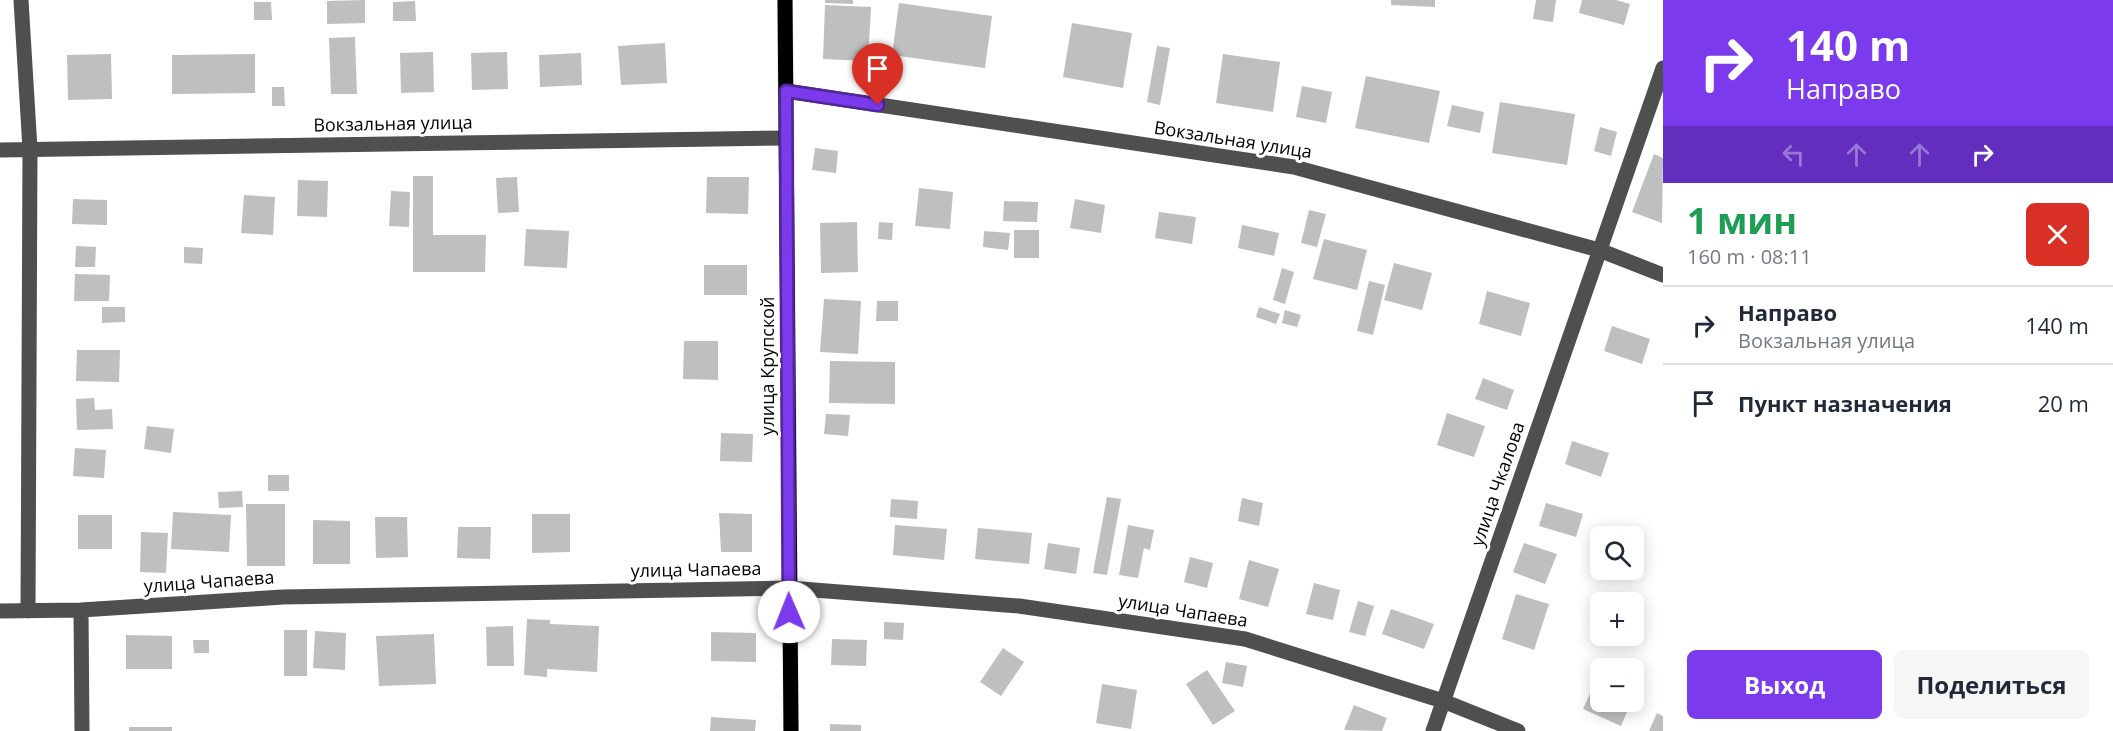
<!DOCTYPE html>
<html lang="ru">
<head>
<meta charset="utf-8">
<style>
	body { margin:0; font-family:"Open Sans",sans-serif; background:#f6f6f7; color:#1f2937; height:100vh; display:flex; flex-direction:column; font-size:22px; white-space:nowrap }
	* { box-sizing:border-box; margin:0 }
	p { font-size:20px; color:#747a83 }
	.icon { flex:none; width:33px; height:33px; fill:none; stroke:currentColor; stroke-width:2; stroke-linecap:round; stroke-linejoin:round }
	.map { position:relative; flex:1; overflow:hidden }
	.panel { display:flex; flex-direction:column; background:#fff; width:450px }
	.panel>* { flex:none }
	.top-card { background:#7c3aed; color:#fff; overflow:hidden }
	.fabs { position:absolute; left:1590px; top:526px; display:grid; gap:12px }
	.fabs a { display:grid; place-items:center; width:54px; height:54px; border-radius:9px; background:#fff; box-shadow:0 3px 15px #0003; font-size:30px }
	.pin { position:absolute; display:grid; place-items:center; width:51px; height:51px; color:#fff; margin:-62px -26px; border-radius:50% 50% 50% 0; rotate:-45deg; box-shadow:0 0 6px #0007 }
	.pin .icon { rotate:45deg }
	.me { position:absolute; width:66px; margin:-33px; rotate:359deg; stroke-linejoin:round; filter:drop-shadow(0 0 4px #0008) }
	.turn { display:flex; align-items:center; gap:21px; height:126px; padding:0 24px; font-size:27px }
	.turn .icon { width:78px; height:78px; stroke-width:2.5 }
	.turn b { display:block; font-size:42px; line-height:51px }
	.lanes { display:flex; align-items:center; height:57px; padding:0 24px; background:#0003; justify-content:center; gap:30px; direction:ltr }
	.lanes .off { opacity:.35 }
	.round { display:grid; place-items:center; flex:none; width:63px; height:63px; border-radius:9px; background:#f6f6f7 }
	.head { display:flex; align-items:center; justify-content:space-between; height:102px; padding:0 24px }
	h1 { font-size:36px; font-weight:700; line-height:45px; color:#1e9e55 }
	.action { display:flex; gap:12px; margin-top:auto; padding:12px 24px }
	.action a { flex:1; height:69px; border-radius:9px; background:#7c3aed; color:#fff; font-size:24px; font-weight:700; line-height:69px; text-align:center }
	.action a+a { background:#f6f6f7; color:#1f2937 }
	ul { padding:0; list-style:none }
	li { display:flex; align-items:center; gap:18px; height:78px; padding:0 24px; border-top:2px solid #e0e1e3 }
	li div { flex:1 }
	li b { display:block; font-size:22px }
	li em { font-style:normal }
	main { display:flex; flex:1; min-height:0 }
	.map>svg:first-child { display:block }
</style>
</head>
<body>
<main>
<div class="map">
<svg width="1663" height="731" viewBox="0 0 1663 731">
	<rect width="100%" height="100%" fill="#fff"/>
	<!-- building -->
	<path fill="#bfbfbf" d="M365,0V23L327,24V1Z
		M825,0H853V4L825,3Z
		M1391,0H1435V7L1391,5Z
		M1536,0H1556L1553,22L1533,19Z
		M1582,0H1616L1630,4L1624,25L1579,13Z
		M415,1L416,21H393V2Z
		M254,2H271L272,20H254Z
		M899,3L992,16L985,68L892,55Z
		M825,5L871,7L868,61L823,59Z
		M1072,23L1132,33L1123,88L1063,77Z
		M355,37L357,94H331L329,38Z
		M665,43L667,83L621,85L618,46Z
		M1157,46L1170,48L1160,105L1147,102Z
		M433,52L434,92L401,93L400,53Z
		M507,52L508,89L472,90L471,53Z
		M581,53L582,85L540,87L539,55Z
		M111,54L112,99L68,100L67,55Z
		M255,54V93L172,94V55Z
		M1223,54L1280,62L1273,112L1216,103Z
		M1366,76L1440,91L1429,143L1355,128Z
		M1302,86L1332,92L1326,123L1296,117Z
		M272,87H284L285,106H272Z
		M1500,102L1575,114L1567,165L1492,153Z
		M1452,105L1484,112L1480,133L1447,126Z
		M1600,127L1617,132L1611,156L1594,151Z
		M815,148L838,151L836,173L812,170Z
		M1654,154L1663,158L1662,223L1632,212Z
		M413,176H433V235H486L485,272H413Z
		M517,177L519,212L498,213L496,178Z
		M707,177H749L748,214L706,213Z
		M298,180L328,181L327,217L297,216Z
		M919,188L953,192L950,229L915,226Z
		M391,191L410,192L409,227L389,226Z
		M244,195L275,197L273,235L241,233Z
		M73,199L107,200V225L72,224Z
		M1075,199L1105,205L1101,233L1070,228Z
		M1004,201L1038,202L1037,222L1003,221Z
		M1309,210L1326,214L1317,247L1301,243Z
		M1159,212L1196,217L1192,244L1155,238Z
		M857,222L858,272L821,273L820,223Z
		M879,222L893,223L892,240L878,239Z
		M1242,225L1279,233L1274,256L1238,248Z
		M526,229L569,231L567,268L524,266Z
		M1014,230H1039V258H1014Z
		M984,231L1010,233L1008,250L983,247Z
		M1324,239L1367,250L1357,290L1313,279Z
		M76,246L96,247L95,267H75Z
		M184,247L203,248L202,264L184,263Z
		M1394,263L1432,273L1422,310L1384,300Z
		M704,265H747V295H704Z
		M1282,268L1294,272L1285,304L1273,300Z
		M75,274L110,275L109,301H74Z
		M1369,281L1385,285L1373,335L1357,331Z
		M1487,291L1530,303L1521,336L1479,324Z
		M824,299L861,301L858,354L820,352Z
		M877,301H898V321H876Z
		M102,307H125V322L102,323Z
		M1259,307L1280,314L1276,324L1256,317Z
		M1285,310L1301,315L1297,327L1282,323Z
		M1612,326L1650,339L1642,364L1604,351Z
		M684,341H718V380L683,379Z
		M77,350H120L119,382L76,381Z
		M830,361L895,362V404L829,403Z
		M1483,378L1514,390L1507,410L1475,399Z
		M94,398L95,410L112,409L113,429L77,430L76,399Z
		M1447,413L1485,426L1474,457L1437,445Z
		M826,414L850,415L848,436L824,434Z
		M147,426L174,429L171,453L144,449Z
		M721,433L753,434L752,462L720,461Z
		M1572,441L1609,453L1601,477L1565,464Z
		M75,448L106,450L104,478L73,476Z
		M268,475H289V491H268Z
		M242,491L243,507L219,508L218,492Z
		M1107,497L1121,499L1107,575L1093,573Z
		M1242,498L1263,503L1259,526L1238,521Z
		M891,499L918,501L917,519L890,517Z
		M1546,503L1583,514L1576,537L1539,526Z
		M246,504H285V566H247Z
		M173,512L231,515L229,552L171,549Z
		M719,513L752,514V552H721Z
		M532,514H570V552L532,553Z
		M78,515H112V549H78Z
		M375,517H407L408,557L376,558Z
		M313,520L350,521V564H313Z
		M895,525L947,529L944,560L893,555Z
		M1128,525L1154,530L1150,550L1144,548L1138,578L1119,575Z
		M458,527H491L490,559L457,558Z
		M978,528L1032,533L1029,564L975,559Z
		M141,532L168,533L166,573L140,572Z
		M1048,543L1080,548L1076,574L1044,569Z
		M1524,543L1557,554L1545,584L1513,572Z
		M1190,557L1213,563L1207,588L1184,582Z
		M1249,560L1279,569L1268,607L1239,599Z
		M1314,583L1340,590L1333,620L1306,614Z
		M1516,594L1549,604L1534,650L1502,639Z
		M1358,601L1374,606L1365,636L1349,632Z
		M1391,609L1434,624L1424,649L1382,634Z
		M527,619L550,620V624L599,626L597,672L547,669V677L524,675Z
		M884,622L904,623L903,640L884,639Z
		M513,626L514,666H487L486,627Z
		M284,630H307V676H284Z
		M315,631L346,633L345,670L313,668Z
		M711,632L756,633V662L711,661Z
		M434,634L436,684L379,686L376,636Z
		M126,635L172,636V669H126Z
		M832,639L867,640L866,666L831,665Z
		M193,640H209V653H194Z
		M1003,648L1024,662L1001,696L980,682Z
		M1226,662L1247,666L1243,687L1222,683Z
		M1207,670L1235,711L1213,725L1186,684Z
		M1596,681L1600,683V702H1631L1621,726L1583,709Z
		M1102,684L1137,690L1131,729L1096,723Z
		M1354,705L1387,718L1382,731L1344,730Z
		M1657,713L1663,716V731H1649Z
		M711,717L756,720L755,731H710Z
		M830,724L861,725V731H830Z
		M129,727H172V731H129Z"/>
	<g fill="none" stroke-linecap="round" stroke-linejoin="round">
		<defs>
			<path id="major" d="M785,0L791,731"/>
		</defs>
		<!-- major casing -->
		<use href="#major" stroke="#dbdbdb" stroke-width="16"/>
		<!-- minor -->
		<path stroke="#4f4f4f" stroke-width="15" d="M21,0L30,149L28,611
			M786,91L1294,167L1599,250L1663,275
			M0,150L786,138
			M81,610L82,731
			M0,611L81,610L283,597L789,588L1019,606L1245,639L1443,701L1518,731
			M1433,731L1663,68"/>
		<!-- major -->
		<use href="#major" stroke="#000" stroke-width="15"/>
	</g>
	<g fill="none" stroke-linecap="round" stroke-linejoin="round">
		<defs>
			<path id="route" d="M789,612L786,91L878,105"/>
		</defs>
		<!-- route casing -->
		<use href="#route" stroke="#51269a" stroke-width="15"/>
		<!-- route -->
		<use href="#route" stroke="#7c3aed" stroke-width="10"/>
	</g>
	<g text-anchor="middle" stroke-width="6" stroke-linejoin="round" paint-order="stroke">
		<!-- street labels -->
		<g font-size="18" fill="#000" stroke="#fff">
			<text transform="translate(393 124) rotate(-1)" y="6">Вокзальная улица</text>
			<text transform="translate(1233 140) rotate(9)" y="6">Вокзальная улица</text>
			<text transform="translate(768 366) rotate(-90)" y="6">улица Крупской</text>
			<text transform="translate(1498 484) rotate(-71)" y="6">улица Чкалова</text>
			<text transform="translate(696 570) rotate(-1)" y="6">улица Чапаева</text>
			<text transform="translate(209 582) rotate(-4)" y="6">улица Чапаева</text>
			<text transform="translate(1183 611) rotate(9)" y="6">улица Чапаева</text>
		</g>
	</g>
</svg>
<div class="fabs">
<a><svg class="icon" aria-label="search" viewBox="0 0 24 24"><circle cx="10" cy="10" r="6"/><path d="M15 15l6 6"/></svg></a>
<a>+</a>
<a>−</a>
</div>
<div class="pin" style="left:878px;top:105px;background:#d93025"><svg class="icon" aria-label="arrive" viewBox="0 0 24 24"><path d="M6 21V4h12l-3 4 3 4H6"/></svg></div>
<svg class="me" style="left:789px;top:612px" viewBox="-20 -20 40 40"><circle r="19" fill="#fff"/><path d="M0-13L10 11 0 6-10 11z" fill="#7c3aed"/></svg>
</div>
<section class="panel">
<div class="top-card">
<div class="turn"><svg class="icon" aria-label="right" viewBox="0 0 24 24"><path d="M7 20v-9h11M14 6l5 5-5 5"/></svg><div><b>140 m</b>Направо</div></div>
<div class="lanes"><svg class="icon off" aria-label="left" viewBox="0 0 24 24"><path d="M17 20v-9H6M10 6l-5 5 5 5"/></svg><svg class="icon off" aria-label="ahead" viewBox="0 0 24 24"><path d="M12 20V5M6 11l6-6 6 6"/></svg><svg class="icon off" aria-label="ahead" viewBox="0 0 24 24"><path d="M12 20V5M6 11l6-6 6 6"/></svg><svg class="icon" aria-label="right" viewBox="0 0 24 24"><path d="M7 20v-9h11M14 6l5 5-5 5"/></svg></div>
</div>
<div class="head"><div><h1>1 мин</h1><p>160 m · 08:11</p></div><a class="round" style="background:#d93025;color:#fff"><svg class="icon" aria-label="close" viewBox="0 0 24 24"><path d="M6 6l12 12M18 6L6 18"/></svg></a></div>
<ul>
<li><svg class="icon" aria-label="right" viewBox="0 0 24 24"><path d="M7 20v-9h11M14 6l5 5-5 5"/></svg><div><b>Направо</b><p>Вокзальная улица</p></div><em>140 m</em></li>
<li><svg class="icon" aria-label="arrive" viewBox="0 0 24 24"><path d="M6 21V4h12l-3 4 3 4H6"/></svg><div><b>Пункт назначения</b></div><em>20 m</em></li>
</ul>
<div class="action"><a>Выход</a><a>Поделиться</a></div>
</section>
</main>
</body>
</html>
